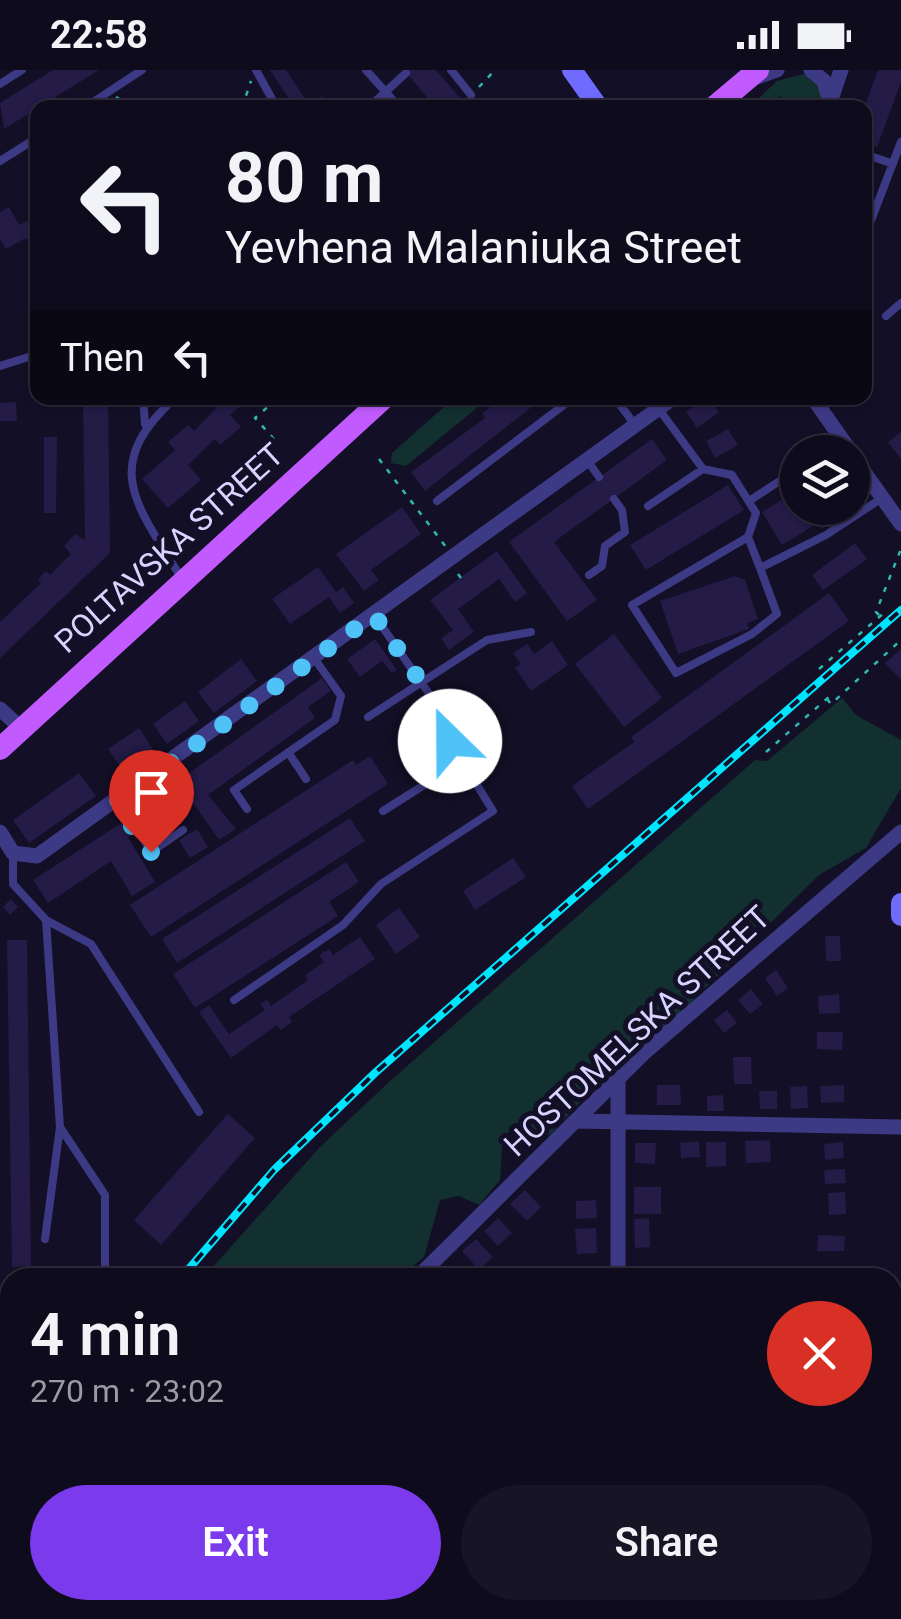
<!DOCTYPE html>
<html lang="en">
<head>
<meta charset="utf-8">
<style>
	body { margin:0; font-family:Roboto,sans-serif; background:#171425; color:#f1f3f6; height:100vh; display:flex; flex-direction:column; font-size:38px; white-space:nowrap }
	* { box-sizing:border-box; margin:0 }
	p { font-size:32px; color:#9b9ba3 }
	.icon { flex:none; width:55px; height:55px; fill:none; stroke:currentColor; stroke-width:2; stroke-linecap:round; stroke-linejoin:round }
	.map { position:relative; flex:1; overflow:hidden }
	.drawer { position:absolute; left:0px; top:1198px; width:902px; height:352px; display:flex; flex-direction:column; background:#0e0b1c; border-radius:30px 30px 0 0; box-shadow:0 2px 8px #0004,0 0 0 2px #2e2b3b }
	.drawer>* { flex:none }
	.banner { position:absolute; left:30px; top:30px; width:842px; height:305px; border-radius:20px; box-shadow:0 2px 8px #0004,0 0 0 2px #2e2b3b; background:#0e0b1c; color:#f1f3f6; overflow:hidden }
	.buttons { position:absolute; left:780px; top:365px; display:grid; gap:20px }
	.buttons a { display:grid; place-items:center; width:90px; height:90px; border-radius:50%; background:#0e0b1c; box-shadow:0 2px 8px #0004,0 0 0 2px #2e2b3b; font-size:50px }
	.pin { position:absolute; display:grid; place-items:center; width:85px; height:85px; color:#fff; margin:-102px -42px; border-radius:50% 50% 50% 0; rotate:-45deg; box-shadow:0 0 10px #0007 }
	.pin .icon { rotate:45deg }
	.me { position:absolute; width:110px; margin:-55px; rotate:337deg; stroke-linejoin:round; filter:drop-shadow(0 0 8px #0008) }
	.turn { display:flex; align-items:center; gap:35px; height:210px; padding:0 30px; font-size:45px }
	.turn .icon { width:130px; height:130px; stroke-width:2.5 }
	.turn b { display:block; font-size:70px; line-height:85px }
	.then { display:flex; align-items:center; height:95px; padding:0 30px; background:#0003; gap:20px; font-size:38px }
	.round { display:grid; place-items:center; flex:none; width:105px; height:105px; border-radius:52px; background:#171425 }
	.summary { display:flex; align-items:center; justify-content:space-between; height:170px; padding:0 30px }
	h1 { font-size:60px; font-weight:600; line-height:75px }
	.action { display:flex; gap:20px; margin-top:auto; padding:20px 30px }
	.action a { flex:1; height:115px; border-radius:60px; background:#7c3aed; color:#fff; font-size:40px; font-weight:600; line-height:115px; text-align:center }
	.action a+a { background:#171425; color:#f1f3f6 }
	.status { display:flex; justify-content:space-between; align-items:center; height:70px; padding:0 50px; background:#0e0b1c; direction:ltr }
	.status svg { height:28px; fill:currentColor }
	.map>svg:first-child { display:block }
</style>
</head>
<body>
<div class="status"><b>22:58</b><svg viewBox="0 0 49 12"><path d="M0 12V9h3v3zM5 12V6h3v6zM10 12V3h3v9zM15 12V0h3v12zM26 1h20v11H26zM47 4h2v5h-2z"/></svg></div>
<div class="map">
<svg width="901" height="1549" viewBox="0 0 901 1549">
	<rect width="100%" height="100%" fill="#130f26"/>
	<!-- green -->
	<path fill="#12302f" d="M803,4L812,6L824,24L822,37H791L780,26L768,37L760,27L777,11Z
		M454,328H489L406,396L391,393L392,383Z
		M842,628L856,645L901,670V718L866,778L819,805L667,956L624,985L550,1065L538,1066L526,1058L503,1064L500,1110L479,1135L459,1126L440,1130L424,1187L400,1207L203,1208L320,1077L389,1012L755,690L767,691Z
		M10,1540H184L183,1549H7Z"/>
	<!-- building -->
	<path fill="#241b47" d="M53,0H99L4,59L0,33Z
		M270,0H286L310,36L322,26L331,38H295Z
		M404,0H436L462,30V38H436Z
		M878,0H901V12L877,77L865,73L864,38Z
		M9,137L19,155L38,145V189L26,168L6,179L0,168V142Z
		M83,328H108L110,483L0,588V552L41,513L38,509L46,501L50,505L71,484L64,476L75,464L85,470Z
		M215,328H250L230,345L241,357L220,375L215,369L188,395L201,410L168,438L142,409L175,380L168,372L188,355L194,361L220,334Z
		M503,328H543L425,421L411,402L485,348L482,343Z
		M708,328L719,342L697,358L686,342Z
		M16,332L17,351H0V333Z
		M728,359L738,375L715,388L706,371Z
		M901,362V389L888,372Z
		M44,367H57L56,443H44Z
		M652,369L667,390L554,472L597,530L567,551L509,472Z
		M728,415L744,440L646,500L630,475Z
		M798,420V438H835L841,447L821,459L818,453L782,475L762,442Z
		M402,437L421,464L371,500L379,510L364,521L336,484Z
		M855,473L867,489L823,520L812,505Z
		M497,481L527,523L515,532L499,509L458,539L474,562L449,580L441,568L453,560L430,530Z
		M318,497L336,522L343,517L354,533L340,543L329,527L290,554L272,529Z
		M735,506L745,510L758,549L747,553L749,559L678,584L660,531Z
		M829,523L849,551L588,739L572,716L634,672L631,667Z
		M614,564L662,628L624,657L575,594Z
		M375,569L397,600L392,603L382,591L360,607L347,589Z
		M552,571L568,595L531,621L515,598L521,594L513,583L527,574L534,584Z
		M901,579V610L885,593Z
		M241,589L257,611L214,643L198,622Z
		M322,608L331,621L308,637L315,648L208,725L236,759L219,770L194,734L170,752L153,729Z
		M185,631L199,651L167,674L153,654Z
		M139,658L155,682L125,703L108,679Z
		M370,686L388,714L151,867L130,835L353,690L356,695Z
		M79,703L96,726L29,773L13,750Z
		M350,748L365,771L177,893L162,869Z
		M126,750L134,763L128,767L155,812L132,826L111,791L48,833L33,810Z
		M197,759L208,777L190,788L179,770Z
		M513,788L526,807L475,840L463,821Z
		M346,792L359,812L329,832L338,846L195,938L173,904Z
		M11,829L18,837L10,845L3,837Z
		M399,838L420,867L396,884L376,855Z
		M825,866H840L841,891H826Z
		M360,867L375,889L289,947L292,952L281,960L277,955L231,988L199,942L209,935L229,964L265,940L260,934L267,930L271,936L308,910L305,905L324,892L319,885L329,879L333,885Z
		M7,870H27L31,1196L12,1197Z
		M776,900L788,918L777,926L765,908Z
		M751,919L763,934L750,944L738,930Z
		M839,924L840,943L819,944L818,926Z
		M727,940L737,953L724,963L714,950Z
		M817,962H843L842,980L817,979Z
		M733,987H751L752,1014H734Z
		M657,1015H680L681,1035H657Z
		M844,1015V1032L821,1033L820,1016Z
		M807,1016L808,1038L791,1039L790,1017Z
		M759,1021H777V1039H760Z
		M723,1025L724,1041H707V1026Z
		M228,1044L255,1068L161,1175L134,1150Z
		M770,1070L771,1092L746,1093L745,1071Z
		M699,1071L700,1087L681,1088L680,1073Z
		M706,1072H726V1096L706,1097Z
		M843,1072L844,1088L825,1090L824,1074Z
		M635,1073H656L655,1094L635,1093Z
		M845,1099L846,1113L825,1114L824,1100Z
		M634,1117H661V1144H634Z
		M525,1120L541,1137L527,1151L510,1134Z
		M845,1122L846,1144L829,1145L828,1123Z
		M596,1130L597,1148L576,1149V1131Z
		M498,1148L512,1163L498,1176L484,1161Z
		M649,1148L650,1177L635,1178L634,1149Z
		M596,1158L597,1183L577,1184L575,1159Z
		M818,1165L845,1166L844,1181H817Z
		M476,1169L493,1187L479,1200L462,1181Z
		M822,1202H845V1208H822Z
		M334,1540H353V1549H334Z
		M394,1540H416V1549H395Z
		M577,1540H603V1549H577Z
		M667,1540H687V1548H667Z
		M849,1540V1549H828V1541Z"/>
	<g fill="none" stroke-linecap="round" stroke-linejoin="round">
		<!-- path -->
		<path stroke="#2fb8b0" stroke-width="2.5" stroke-dasharray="5 8" stroke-linecap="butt" d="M479,17L495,0
			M116,27L132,38
			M242,38L251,11
			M274,369L255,348L278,328
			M379,389L446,477
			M458,504L461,508
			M879,545L876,542L901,479
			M819,599L885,542
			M827,629L831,634L901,570
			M766,682L830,626"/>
		<!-- lane -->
		<path stroke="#3d3a85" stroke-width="8" d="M256,0L277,38
			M366,0L400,38
			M451,0L471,25
			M0,14L22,0
			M84,38L142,0
			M368,38L406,3
			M865,84L893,94
			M0,91L38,67
			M865,166L901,72
			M886,246L901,233
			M0,296L38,284
			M143,328L145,354
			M175,328C99,397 137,435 182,509
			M615,328L635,355
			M658,338L703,399L732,405L756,443L748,467L632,535L676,603L752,564L777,544L760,498
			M587,390L599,407
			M437,431L573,328
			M749,431L795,401
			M648,436L703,399
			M748,467L760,498L826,465L882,428
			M589,505L602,496L605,476L625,462L622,440L614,429
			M368,647L487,570L531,562
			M288,682L306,709
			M115,733L129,746L151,782L183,760
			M247,739L234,720L335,650L341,626L314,588
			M383,741L462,691
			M13,783V814L46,850L91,874L199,1042
			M234,930L343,855L381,814L493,741L450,671L453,658L374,545
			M60,1057L105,1125V1208
			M45,1169L60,1057L46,850
			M0,1295L10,1299
			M0,1332L4,1361L0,1371"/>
		<!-- street -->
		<path stroke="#3d3a85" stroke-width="15" d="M811,0L824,11L830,32
			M751,9L777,0
			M828,38L841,0
			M813,328L851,382
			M852,385L901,454
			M0,639L21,658
			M0,762L13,783L37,786L673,328
			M618,1011V1208
			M577,1051L901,1057
			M417,1208L645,982L901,762
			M892,1467H901
			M194,1540V1549
			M377,1540V1549
			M623,1540L624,1549"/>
		<!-- secondary -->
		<path stroke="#6f6bff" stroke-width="20" d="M572,0L599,38
			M901,833V846"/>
		<!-- primary -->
		<path stroke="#c25bff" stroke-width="22" d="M713,38L758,0
			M0,679L384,328"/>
		<defs>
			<path id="rail" d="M181,1208L274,1100L376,1002L901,540
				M0,1534L10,1508"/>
		</defs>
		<!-- rail casing -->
		<use href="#rail" stroke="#00e5ff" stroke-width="8"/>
		<!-- rail -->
		<use href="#rail" stroke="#130f26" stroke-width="4" stroke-dasharray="11" stroke-linecap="butt"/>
	</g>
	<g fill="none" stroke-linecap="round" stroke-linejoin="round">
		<!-- route -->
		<path stroke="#4fc3f7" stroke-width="18" stroke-dasharray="0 32.4" d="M151,782L115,733L374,545L453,658L450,671"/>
	</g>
	<g text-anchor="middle" stroke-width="10" stroke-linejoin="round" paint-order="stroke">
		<!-- street labels -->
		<g font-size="32" fill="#d9d4ff" stroke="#130f26">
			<text transform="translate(169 478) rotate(-42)" y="11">POLTAVSKA STREET</text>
			<text transform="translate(637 961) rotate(-43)" y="11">HOSTOMELSKA STREET</text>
		</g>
	</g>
</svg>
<div class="buttons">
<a><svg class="icon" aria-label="layers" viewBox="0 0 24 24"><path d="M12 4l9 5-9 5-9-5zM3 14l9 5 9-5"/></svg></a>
</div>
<div class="pin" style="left:151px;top:782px;background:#d93025"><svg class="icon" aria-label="arrive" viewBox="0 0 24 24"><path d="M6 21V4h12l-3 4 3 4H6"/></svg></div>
<svg class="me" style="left:450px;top:671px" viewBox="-20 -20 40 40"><circle r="19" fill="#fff"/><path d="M0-13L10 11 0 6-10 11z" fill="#4fc3f7"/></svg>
<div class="banner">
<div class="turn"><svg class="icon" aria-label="left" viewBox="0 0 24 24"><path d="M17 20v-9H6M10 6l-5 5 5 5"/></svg><div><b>80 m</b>Yevhena Malaniuka Street</div></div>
<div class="then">Then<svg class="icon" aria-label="left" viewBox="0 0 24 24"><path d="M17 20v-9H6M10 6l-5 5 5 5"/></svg></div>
</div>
<section class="drawer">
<div class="summary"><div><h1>4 min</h1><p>270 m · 23:02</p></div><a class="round" style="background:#d93025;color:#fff"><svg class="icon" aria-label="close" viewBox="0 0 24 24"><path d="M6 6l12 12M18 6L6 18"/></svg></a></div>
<div class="action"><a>Exit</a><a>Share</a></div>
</section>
</div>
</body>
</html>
